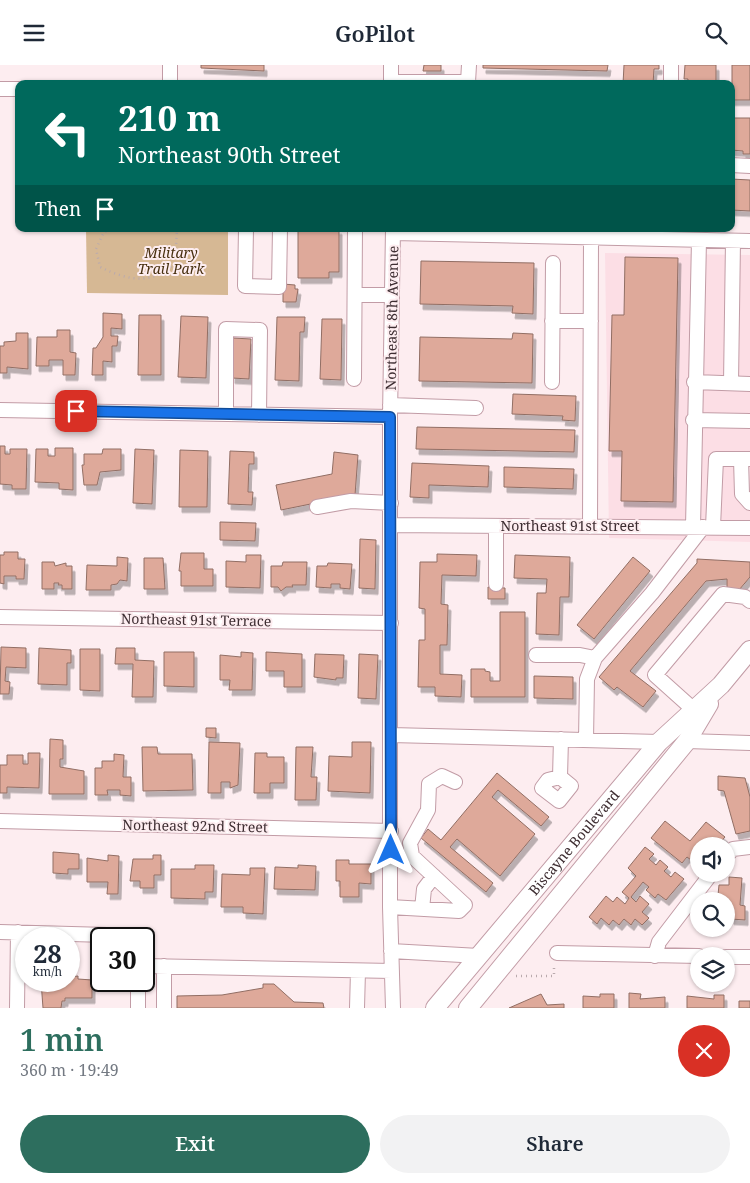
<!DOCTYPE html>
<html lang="en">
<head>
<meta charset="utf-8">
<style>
	body { margin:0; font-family:"Noto Serif",serif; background:#f2f2f3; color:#1f2937; height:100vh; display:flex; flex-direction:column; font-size:19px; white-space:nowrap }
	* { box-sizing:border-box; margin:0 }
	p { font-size:16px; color:#747a83 }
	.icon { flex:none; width:28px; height:28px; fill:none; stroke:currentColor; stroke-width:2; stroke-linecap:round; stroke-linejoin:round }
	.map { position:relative; height:943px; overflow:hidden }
	.details { display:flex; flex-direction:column; background:#fff; flex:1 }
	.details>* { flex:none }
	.banner { position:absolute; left:15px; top:15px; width:720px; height:152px; border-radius:10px; box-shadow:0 1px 4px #0004; background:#00695c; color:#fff; overflow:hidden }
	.tools { position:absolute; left:690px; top:772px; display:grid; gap:10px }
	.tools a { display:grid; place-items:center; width:45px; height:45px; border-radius:50%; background:#fff; box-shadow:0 1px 4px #0004; font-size:25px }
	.speed { position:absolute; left:15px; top:862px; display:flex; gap:10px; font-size:25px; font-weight:700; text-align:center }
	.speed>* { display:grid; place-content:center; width:65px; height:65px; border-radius:50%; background:#fff; box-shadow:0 1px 4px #0004; line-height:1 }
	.speed small { font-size:12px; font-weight:400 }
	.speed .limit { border:2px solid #111; border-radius:8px; background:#fff; color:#111 }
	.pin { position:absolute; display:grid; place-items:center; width:42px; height:42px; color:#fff; margin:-21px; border-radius:10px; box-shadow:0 2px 8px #0006 }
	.me { position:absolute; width:55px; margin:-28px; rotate:0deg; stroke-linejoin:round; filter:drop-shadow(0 0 4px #0008) }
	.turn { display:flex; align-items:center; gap:18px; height:105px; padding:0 20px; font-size:22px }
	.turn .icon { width:65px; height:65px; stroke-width:2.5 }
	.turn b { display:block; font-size:35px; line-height:42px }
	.then { display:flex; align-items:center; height:48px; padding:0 20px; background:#0003; gap:10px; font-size:19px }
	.round { display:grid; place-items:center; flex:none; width:52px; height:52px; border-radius:26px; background:#f2f2f3 }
	.head { display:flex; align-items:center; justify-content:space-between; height:85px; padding:0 20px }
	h1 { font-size:30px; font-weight:600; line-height:38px; color:#2d6e5e }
	.button { display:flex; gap:10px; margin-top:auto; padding:10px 20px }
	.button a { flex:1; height:58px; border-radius:30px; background:#2d6e5e; color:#fff; font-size:20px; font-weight:600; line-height:58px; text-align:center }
	.button a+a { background:#f2f2f3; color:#1f2937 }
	header { display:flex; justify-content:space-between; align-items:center; height:65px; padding:0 20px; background:#fff; font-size:22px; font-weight:600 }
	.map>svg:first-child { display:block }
</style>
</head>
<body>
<header><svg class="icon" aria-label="menu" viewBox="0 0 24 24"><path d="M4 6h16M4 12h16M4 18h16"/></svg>GoPilot<svg class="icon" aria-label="search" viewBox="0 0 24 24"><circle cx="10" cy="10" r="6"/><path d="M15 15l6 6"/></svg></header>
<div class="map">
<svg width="750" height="943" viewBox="0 0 750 943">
	<defs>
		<filter id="shadow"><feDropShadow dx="3" dy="5.5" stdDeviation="0" flood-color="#0004"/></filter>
	</defs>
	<rect width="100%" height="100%" fill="#fdedf0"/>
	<!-- built -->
	<path fill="#fcdee5" d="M605,188L750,190V477L609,473Z"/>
	<!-- green -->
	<path fill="#d6b894" d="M86,164H228V230L87,228Z"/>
	<!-- building -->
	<path fill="#dea99a" stroke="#916e64" filter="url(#shadow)" d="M201,0H264V6L201,3Z
		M424,0H441V6H423Z
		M483,0H608L607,6L483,3Z
		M624,0H659V4H654L653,19H623Z
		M685,0H716V19H688V14H684Z
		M732,0H750V35H732Z
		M731,53H750V89H743V86L731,85Z
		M731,114L750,115V146L731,145Z
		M298,164H339V207H329V213H298Z
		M625,192L678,193L673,437L621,436L622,386H609L612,250H624Z
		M421,196L534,198L533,249L512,248L513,241L420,239Z
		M283,219L295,220V224H298L296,237H283Z
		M103,248L122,249V264L111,263V271H118L117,281H112V297L103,296V310H92L93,283H96L103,272Z
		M139,250H161V310H138Z
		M181,251L208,252L206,313L178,312Z
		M277,252H305L304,267H300L299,316L275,315Z
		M322,254H342L341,315L320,314Z
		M57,265H70V287L76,288L75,310H63V295H49V301H36L37,272H57Z
		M16,268H28V304L7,302V308H0V281H4V277L16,276Z
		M513,268L533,269L532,318L419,316L420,272L512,274Z
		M233,273L251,274L249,314L232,313Z
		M513,329L576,331L575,356L562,355L563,351L512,349Z
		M417,362L575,365L574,387L416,384Z
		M0,381H5V389H10V384H27L26,424H12V420L0,419Z
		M55,383H73V425L59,424V418L35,417L36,384H48V391H55Z
		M103,384H121V405L100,407L97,420H84L82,400H84V389H102Z
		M135,384L154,385L152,439L133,438Z
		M180,385L208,386L207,442H179Z
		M230,386L254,387V399H249L248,427H253L252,440L228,439Z
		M334,387L358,390L355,430L281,445L276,420L332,409Z
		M412,398L489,401L488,422L429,420V433L410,432Z
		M504,402L574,404L573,424L504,422Z
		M220,457L256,458L255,476L220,475Z
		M360,474L376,475L375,524L359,523Z
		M4,487H18V494H25L24,514H16V511H4V519L0,518V490H4Z
		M181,488H204V504H213V521H181V506H179Z
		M437,489L477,490L476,511L442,510L441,539L448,540L447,580H440V609L462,610L461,632L435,631V622H418L419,575H425V544L419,543L420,497H437Z
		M246,490H261L260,523L226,522V496L246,497Z
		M515,490L570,492L569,532H560L559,570L536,569L537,528H546L547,514L514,513Z
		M117,492L128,493L127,516L120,515L117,519L111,520V525H86L87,500L117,501Z
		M633,492L650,506L594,574L577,560Z
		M144,493H163L165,524H144Z
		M697,494L750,497V512L739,525L727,524V514L706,516L630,606L656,626L643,642L617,622L614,625L599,612L697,498Z
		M42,497H54L55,501L66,498V501H72V524H62V520H58L59,518H54V524H42Z
		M283,497H307L306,520H292L293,522H286L281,526L278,522H271V501H282Z
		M328,498L352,499L350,524L340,523V519H331V523L316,522L317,501H327Z
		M488,522L505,523V534H488Z
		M500,547H525V632H471V604H485V606L490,607V616H500Z
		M1,582L26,583V603L6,602L5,616L10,617L9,629H0Z
		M39,583L71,585V598H67V620L38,619Z
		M116,583H135V595L154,596L153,632H132L133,599H115Z
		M80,584H100V626L80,625Z
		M164,587H194V622L164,621Z
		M241,587L253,588L252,625H229L230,615H220V590L241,592Z
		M266,587L302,589V622H284V606H266Z
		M315,589L344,590L343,613H336V615L314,612Z
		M359,589L378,590L376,634L358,633Z
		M534,611L573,612V634L534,633Z
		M206,663H216V673L206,672Z
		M50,674L63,675V694H60V702L84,706V729H49Z
		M209,677L240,678L238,720L230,723V717H221V728H208Z
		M352,677H371L370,728L328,726L329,691L352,692Z
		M142,682H157L158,689H192L193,725L143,726Z
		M296,682H313L311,712H317L316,735H295Z
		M28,688H40L39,723L7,722V728H0V700H7V690H23V699H28Z
		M255,688H267V692H284V718H270V728H254Z
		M114,689L124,690L123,712H131V731L120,730V725H107L108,730H95V703H102V696H114Z
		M497,708L549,752L541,761L498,725L492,732L535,769L500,811L457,774L450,782L493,818L486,827L421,773L428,764L441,775Z
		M718,711L745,713L750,732V766L736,769L724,726L718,725Z
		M665,756L690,776L706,757L725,772L717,781H699V801L687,792L682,798L651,773Z
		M645,782L654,789L649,794L656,800L660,795L668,802L664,806L671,812L675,807L684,814L666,835L658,829L655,833L646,825L649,822L643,817L631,832L636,837L640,831L649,839L642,847L649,853L642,860L635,854L631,860L624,854L619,860L613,855L609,860L601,853L597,859L589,852L606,831L613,837L617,832L625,839L629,833L622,827L636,811L628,803Z
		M53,787L79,789V804H68V809L53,808Z
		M108,790L119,791L118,829H107L108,817H87V793L108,796Z
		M153,790H161V810H154V823H140V816H130L133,794H153Z
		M336,795H349V799H371V819L359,818V832H340V816H336Z
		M195,800H214L213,827H205V834L171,833V804H195Z
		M298,800L316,801L315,825L274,824L275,802L298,803Z
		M250,803H265L263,849L243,848V842H221L222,809L250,810Z
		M729,812L742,813L740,840L745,841V855L731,854V842L726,841V836H705L711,830H718L719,820H729Z
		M78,911V914L92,915V933H65V936H62L61,943H43L41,916H69V912Z
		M263,919H274L294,937L323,938L324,943H177V931L222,930L263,923Z
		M629,928L641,929L640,934L665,932V943H629Z
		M541,929L547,940L564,939V943H509Z
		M600,929H614V943H583V931L600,932Z
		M714,930H724V943H687V931L714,934Z
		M739,936H750V943H739Z"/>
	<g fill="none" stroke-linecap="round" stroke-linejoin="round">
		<defs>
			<path id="minor" d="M391,0V19
				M469,0L468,17L470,19
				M391,17H468
				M170,19V0
				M671,19V0
				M0,24H19
				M731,100L750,101
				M246,164L245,221L279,222L280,164
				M393,168L750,176
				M355,230H392
				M552,256H591
				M354,314L355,164
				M552,317L553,198
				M694,317L750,319
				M731,318L733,176
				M390,340L476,343
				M0,345L390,352
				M226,349V264L260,265L259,350
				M693,355L750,356
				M741,394L742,429L750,438
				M317,442L351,436L391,438
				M391,460L750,463
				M590,462L591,173
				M693,462L699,175
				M713,462L716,394H750
				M496,519V461
				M0,552L391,558
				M536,590H580L595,593
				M694,645L655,610L723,529L745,532L750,536
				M391,670L659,677
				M586,675L587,614L595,593L652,528L703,462
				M687,676L750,678
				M560,712L571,721L559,736L542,723L548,715Z
				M560,712L561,674
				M0,756L391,766
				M726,791L733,784L750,782
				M390,842L459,846L465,840L412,791L410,778L428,745L429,719L442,711L455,717
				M422,844L424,824L434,811
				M0,867L107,870
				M391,886L479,891
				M557,888L699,891
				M655,891L659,877L711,809
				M726,892H750
				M144,901L392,906
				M17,943L18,867
				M138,943V916
				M164,943V901
				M357,943L358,906
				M393,943L390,842V352L393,164"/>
			<g id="major">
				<path id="s1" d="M435,943L659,677L721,620L750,585"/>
				<path d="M468,943L687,676L709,639"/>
			</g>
		</defs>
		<!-- minor casing -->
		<use href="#minor" stroke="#c29ca6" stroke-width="16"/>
		<!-- major casing -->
		<use href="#major" stroke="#c29ca6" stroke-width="20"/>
		<!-- path -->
		<path stroke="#baaaad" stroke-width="2.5" stroke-dasharray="1 4" stroke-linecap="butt" d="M116,164L104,167L96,184L100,202C127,215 151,221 175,198L177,164
			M516,911H554V899"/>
		<!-- minor -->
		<use href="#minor" stroke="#fff" stroke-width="14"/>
		<!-- major -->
		<use href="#major" stroke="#fff" stroke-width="18"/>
	</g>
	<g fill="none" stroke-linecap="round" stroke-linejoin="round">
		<defs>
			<path id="route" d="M76,346L390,352L391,785"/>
		</defs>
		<!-- route casing -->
		<use href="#route" stroke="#114b97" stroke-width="12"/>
		<!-- route -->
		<use href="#route" stroke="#1a73e8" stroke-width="9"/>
	</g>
	<g text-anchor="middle" stroke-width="4" stroke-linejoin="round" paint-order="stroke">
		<!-- park labels -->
		<g font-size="14" font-style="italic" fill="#472f0f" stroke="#fdedf0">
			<text x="171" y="193">Military<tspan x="171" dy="16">Trail Park</tspan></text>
		</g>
		<!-- street labels -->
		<g font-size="14" fill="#3e2e32" stroke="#fdedf0">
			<text transform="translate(392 253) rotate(-89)" y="5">Northeast 8th Avenue</text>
			<text x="570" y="466">Northeast 91st Street</text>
			<text transform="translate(196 555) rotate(1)" y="5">Northeast 91st Terrace</text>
			<text transform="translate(195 761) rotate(1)" y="5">Northeast 92nd Street</text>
			<text dy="5" stroke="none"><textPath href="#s1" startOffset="216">Biscayne Boulevard</textPath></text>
		</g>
	</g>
</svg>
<div class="tools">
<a><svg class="icon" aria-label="sound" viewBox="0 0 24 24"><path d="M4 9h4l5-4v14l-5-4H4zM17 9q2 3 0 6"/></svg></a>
<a><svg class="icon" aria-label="search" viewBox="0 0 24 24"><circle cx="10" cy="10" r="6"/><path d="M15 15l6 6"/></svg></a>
<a><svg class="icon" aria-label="layers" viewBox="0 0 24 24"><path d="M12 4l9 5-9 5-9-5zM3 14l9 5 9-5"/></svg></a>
</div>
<div class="speed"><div>28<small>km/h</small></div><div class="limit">30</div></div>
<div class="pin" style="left:76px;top:346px;background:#d93025"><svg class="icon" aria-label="arrive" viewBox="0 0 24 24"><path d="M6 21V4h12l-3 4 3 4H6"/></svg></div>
<svg class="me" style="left:391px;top:785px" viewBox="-20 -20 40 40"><path d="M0-17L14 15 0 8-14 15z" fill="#1a73e8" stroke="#fff" stroke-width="4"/></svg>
<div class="banner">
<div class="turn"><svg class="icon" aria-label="left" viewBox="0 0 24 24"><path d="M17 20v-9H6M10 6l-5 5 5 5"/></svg><div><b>210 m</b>Northeast 90th Street</div></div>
<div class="then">Then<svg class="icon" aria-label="arrive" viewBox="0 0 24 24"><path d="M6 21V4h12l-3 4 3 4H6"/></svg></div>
</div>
</div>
<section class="details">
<div class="head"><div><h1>1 min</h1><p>360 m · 19:49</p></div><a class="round" style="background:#d93025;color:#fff"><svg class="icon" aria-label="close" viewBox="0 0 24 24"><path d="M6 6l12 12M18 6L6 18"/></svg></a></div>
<div class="button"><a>Exit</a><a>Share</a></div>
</section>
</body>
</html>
